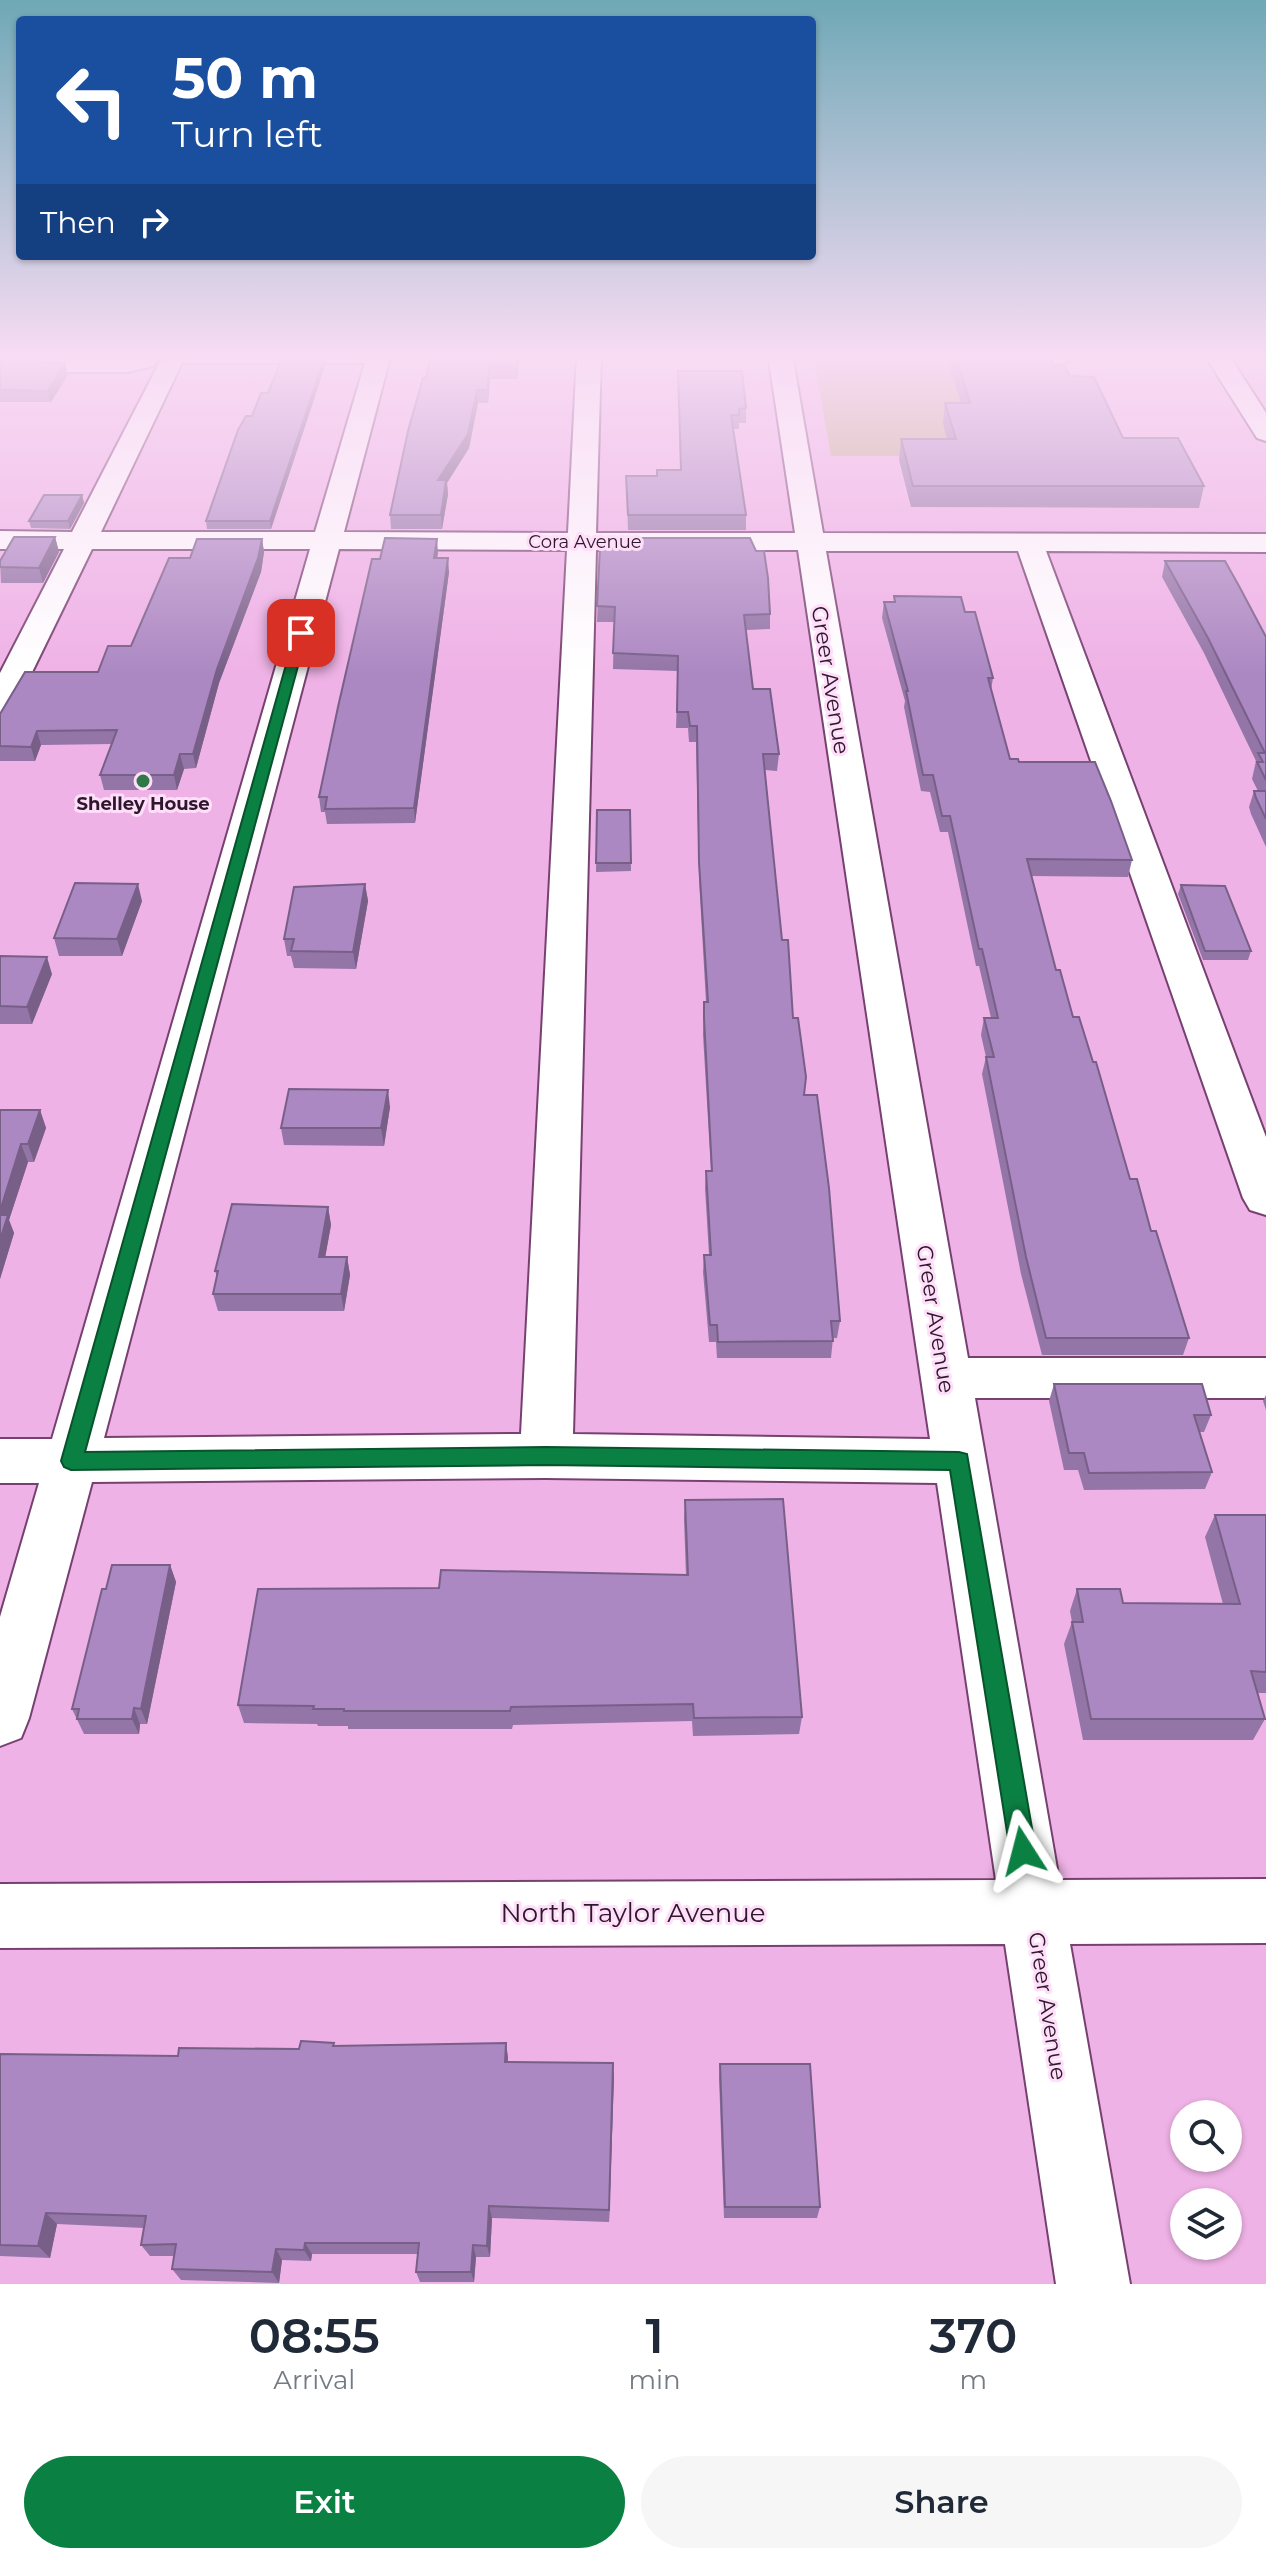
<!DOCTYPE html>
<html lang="en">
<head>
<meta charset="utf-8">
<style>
	body { margin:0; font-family:Montserrat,sans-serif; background:#f6f6f7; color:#1f2937; height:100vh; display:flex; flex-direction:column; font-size:30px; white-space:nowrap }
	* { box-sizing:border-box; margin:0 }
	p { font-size:26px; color:#747a83 }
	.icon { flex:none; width:44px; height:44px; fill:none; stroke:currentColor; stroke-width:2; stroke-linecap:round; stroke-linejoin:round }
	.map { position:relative; height:2284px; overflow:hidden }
	.sheet { display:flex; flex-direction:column; background:#fff; flex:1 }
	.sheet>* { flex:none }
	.banner { position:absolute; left:16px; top:16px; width:800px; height:244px; border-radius:8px; box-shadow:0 2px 6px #0004; background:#1a4fa0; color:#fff; overflow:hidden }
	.buttons { position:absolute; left:1170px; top:2100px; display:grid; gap:16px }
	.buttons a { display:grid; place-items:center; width:72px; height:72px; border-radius:50%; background:#fff; box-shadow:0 2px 6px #0004; font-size:40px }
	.pin { position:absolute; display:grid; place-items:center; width:68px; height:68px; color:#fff; margin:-34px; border-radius:16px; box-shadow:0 4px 12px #0006 }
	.me { position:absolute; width:88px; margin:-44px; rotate:351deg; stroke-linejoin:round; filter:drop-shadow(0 0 6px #0008) }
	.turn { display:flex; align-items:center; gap:28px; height:168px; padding:0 24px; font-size:36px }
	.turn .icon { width:104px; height:104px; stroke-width:2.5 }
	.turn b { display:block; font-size:56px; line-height:68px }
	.then { display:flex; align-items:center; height:76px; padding:0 24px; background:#0003; gap:16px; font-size:30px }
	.eta { display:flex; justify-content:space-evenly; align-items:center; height:136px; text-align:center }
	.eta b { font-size:48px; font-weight:600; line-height:56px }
	.button { display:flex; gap:16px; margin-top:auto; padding:16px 24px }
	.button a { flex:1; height:92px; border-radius:48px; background:#0b8043; color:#fff; font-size:32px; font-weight:600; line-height:92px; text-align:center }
	.button a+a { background:#f6f6f7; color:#1f2937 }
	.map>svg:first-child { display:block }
</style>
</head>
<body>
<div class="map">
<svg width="1266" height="2284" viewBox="0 0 1266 2284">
	<rect width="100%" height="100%" fill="#efb2e6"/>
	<!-- green -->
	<path fill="#bdaf85" d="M813,354H953L968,423L952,456H831Z"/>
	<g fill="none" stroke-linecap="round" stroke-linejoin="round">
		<defs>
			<path id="minor" d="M136,354H160L153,366L128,372H42L34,370L30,365L34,360L42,358H128Z
				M164,354H391L344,532L568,533L577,354H601L596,533H795L768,354H792L823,533L1266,534V552L1046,551L1266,1137V1215L1250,1210L1243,1198L1018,551H826L968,1358H1266V1398H975L1059,1880L1266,1879V1943L1070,1944L1130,2284H1056L1005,1944L0,1948V1884L996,1880L937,1483L546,1478L92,1482L29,1718L21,1738L0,1746V1617L39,1483H0V1439H52L310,549H92L16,705L12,712L0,715V673L64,549H0V531L72,532ZM182,363H365L315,532H101ZM339,549L567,550L521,1434L104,1438ZM596,550H798L930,1439L573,1434Z
				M947,354H1071L1072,357C1061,372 986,373 968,368C960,365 952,361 947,354Z
				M1204,354H1228L1266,413V441L1257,438Z"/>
		</defs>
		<!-- minor casing -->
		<use href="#minor" stroke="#764170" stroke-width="4"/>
		<!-- minor -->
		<use href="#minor" fill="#fff" fill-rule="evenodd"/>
	</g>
	<!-- wall -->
	<path fill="#9375a7" d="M7,354H81L41,355L31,361L65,363L68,375L51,402H0V364Z
		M431,354H520L517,379H490L488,403H478L469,448L447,483L448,494L442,529H391L390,515Z
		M948,354H1049L1054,365L1070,376L1123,438L1204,486L1199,508L911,507L899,460L901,439H947L943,423L945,403H961L947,359Z
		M1259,354H1266V366Z
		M324,359L325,366L271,529H207L206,521L252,416L268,393Z
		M678,371L746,408V423H739V429H733L746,515V530H628L626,476H657L681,470Z
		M82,495L84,503L70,529L31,528L29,521Z
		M55,537L59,552L43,583H1L0,561Z
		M262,539L264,552L261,572L219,683L196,768L184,769L177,790H104L100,775L112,744L41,745L35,761H0V714L98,672L131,646L190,558Z
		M600,548L770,614V629L746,630L753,689L779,754L777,771L765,770L782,940L793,1018L840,1321L837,1338H833L831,1358H717L716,1342H709L703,1272L704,1255H709L705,1188L706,1171H711L703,1035L704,1002H706L699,879L696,742H689L688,728H676L678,671L613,669L614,622H597Z
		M438,552L437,558L449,572L415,823L327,824L325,812H321L319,797L380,559Z
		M1165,561L1266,637V847L1251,814L1249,807L1254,791H1258L1252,779L1256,761L1204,653L1162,577Z
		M894,596L965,612L993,678L991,690L1010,759L1019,762L1132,860L1128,877L1032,876L1056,970L1130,1179L1151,1231L1189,1338L1183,1355H1042L1021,1274L982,1074L986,1057L981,1035L984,1018H991L979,966H976L948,832H940L930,792L921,791L904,707L905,701L882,618L884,602H894Z
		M597,810H630L631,871L596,872Z
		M365,884L368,901L356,969L294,968L291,956H287L284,939Z
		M1181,885L1251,951L1248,960H1203L1178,894Z
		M142,901L122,956H59L54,938Z
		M0,956L52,974L32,1024H0Z
		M390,1107L384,1146L284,1145L281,1128Z
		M0,1110H40L46,1128L34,1162H28L9,1220L14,1233L0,1279Z
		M328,1207L331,1225L325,1257H347L350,1275L344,1311H218L213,1294L217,1277L215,1271Z
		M1054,1384L1211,1415L1204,1432H1199L1212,1472L1205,1489L1084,1490L1078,1470H1064L1049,1401Z
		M1266,1395V1410L1263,1401Z
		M685,1500L802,1717L799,1734L693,1736L692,1721L513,1725L512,1729H348V1726H318L317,1724L244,1723L238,1705L439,1588L686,1575L684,1519Z
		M1215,1515H1266V1693H1257L1265,1719L1253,1740H1083L1064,1644L1072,1622L1070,1611L1077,1589L1123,1603L1223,1604L1205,1537Z
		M170,1565L176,1582L147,1724H140L139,1734H84L72,1709L106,1589Z
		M506,2043L508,2062L614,2077L609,2222L492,2218L490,2257H476L474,2282H420L416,2272L418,2254H312L311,2261L282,2260L279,2283L181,2280L172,2269L175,2256H150L141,2245L144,2228L57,2224L50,2258L0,2256V2054L178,2056L299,2049L335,2046Z
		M720,2064L820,2207L817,2218H724L719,2077Z"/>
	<!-- shaded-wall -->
	<path fill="#785f88" d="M25,354H41V355L28,363Z
		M518,354H520L517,379L516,366Z
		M324,359L325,366L271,529L270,521Z
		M65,363L68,375L51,402L48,391Z
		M489,365L490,379L488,403V390Z
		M477,390L478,403L469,448L447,483L448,494L442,529L438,480Z
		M82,495L84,503L70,529L68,521Z
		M55,537L59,552L43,583L39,568Z
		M262,539L264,552L261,572L219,683L196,768L193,754L217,669Z
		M437,539L438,552L435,572L434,558Z
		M448,558L449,572L415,823L414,808Z
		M37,731L41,745L35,761L31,747Z
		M180,754L184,769L177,790L174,775Z
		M138,884L142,901L122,956L117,939Z
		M365,884L368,901L356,969L353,952Z
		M47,957L52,974L32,1024L27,1007Z
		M388,1090L390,1107L384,1146L381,1128Z
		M40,1110L46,1128L34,1162L28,1144Z
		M21,1144L28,1162L9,1220L14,1233L0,1279V1211Z
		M328,1207L331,1225L322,1275L319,1257Z
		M347,1257L350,1275L344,1311L341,1294Z
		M170,1565L176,1582L147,1724L141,1709Z
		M134,1708L140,1724L139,1734L132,1719Z
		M506,2043L508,2057L507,2076L505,2062Z
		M613,2063L614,2077L609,2222V2210Z
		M489,2206L492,2218L490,2257L487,2246Z
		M46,2213L57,2224L50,2258L38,2246Z
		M305,2243L312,2254L311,2261L304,2250Z
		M473,2245L476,2257L474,2282L471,2272Z
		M276,2249L282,2260L279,2283L272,2272Z"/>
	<!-- building -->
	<path fill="#ab88c2" stroke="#785f88" stroke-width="2" d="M7,354H26L30,361L65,363L48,391L0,390V364Z
		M431,354H518L516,366L489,365L488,390H477L468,434L438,480H446L441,515H390L408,431L423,378H426Z
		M955,354H1049L1054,365H1064L1070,376L1094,377L1123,438H1178L1204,486H913L901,439H956L945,403H970Z
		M282,359H324L270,521H206L238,430L246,416H252L261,393H268Z
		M678,371H742L746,408L739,409V415H731L746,515H628L626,476H657V470H681Z
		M44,495H82L68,521H29Z
		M14,537H55L39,568L0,567V561Z
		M385,538L437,539L434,558H448L414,808L325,809L327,797H319L338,707L372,559H380Z
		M629,538H750L756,551H764L768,578L770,614L744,615L753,689H770L779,754H763L782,940H788L793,1018H798L806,1077L804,1095H817L829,1188L840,1321H831L833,1341L718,1342L717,1325H710L704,1255H711L706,1171H712L704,1018V1002H708L699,862L697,726H690L688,712H677L678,656L613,653L615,607L597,606L600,548H630Z
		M197,539H262L258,558L217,669L193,754H180L174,775H100L117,730L37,731L31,747L0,746V714L25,672H98L108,646H131L169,558H190Z
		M1165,561H1225L1239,586L1266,637V780L1257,762H1263L1258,753H1265L1208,638Z
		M894,596L961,597L965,612H975L993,678H988L1010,759H1018L1019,762H1095L1111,801L1132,860L1027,859L1056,970H1060L1073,1017H1079L1093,1062H1096L1130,1179H1137L1151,1231H1156L1189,1338H1046L1026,1257L986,1057H994L984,1018H998L982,949H979L950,816H942L933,775H923L906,691H908L884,602H895Z
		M1254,791H1266V819L1256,798Z
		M597,810H630L631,863H596Z
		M75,883L138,884L117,939L54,938Z
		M365,884L353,952L291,951L294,939H284L294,887Z
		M1181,885L1225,886L1251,951H1205Z
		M0,956L47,957L27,1007L0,1006Z
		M289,1089L388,1090L381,1128H281Z
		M0,1110H40L28,1144H21L0,1211Z
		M232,1204L328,1207L319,1257H347L341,1294H213L218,1271H215Z
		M0,1215H8L0,1240Z
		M1054,1384H1202L1211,1415H1194L1212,1472L1089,1473L1084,1453H1069Z
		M783,1499L802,1717L694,1718L693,1704L511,1707L510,1711H344V1709H313L314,1706L238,1705L258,1589L439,1588L441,1570L688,1575L685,1500Z
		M1215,1515H1266V1672L1251,1671L1265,1719H1091L1072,1622H1083L1077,1589H1120L1123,1603L1240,1604Z
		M112,1565H170L141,1709L134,1708L132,1719H77L79,1709H72L102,1589H106Z
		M301,2041L334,2043L333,2046L506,2043L505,2062L613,2063L609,2210L489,2206L487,2246L473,2245L471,2272H416L419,2243H305L304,2250L276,2249L272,2272L172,2269L176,2244L141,2245L146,2216L46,2213L38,2246L0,2245V2054L178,2056L179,2048L299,2049Z
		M720,2064H810L820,2207H725Z"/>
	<!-- sky -->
	<linearGradient id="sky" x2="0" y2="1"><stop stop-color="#6fa8b6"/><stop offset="0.53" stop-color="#f8dcf4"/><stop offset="1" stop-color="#f8dcf4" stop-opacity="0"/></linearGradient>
	<rect width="1266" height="674" fill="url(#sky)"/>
	<!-- route -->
	<path fill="#0b8043" stroke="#07532c" stroke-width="2" d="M301,629L307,633L85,1452L546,1447L959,1452L967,1454L1036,1851L1032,1860L1023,1864L1014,1860L1010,1851L950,1470L546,1465L71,1470L64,1467L61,1461L295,633Z"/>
	<!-- markers -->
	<circle fill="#2f7947" stroke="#fedef9" stroke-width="3" cx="143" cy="781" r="8"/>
	<g text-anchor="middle" stroke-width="6" stroke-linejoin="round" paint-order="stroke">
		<!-- far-street labels -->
		<g font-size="18" fill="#2d172b" stroke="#fedef9">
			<text x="585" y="548">Cora Avenue</text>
		</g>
		<!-- far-poi labels -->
		<g font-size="18" font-weight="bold" fill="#2d172b" stroke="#fedef9">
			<text x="143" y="810">Shelley House</text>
		</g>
		<!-- street labels -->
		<g font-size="22" fill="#2d172b" stroke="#fedef9">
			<text transform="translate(831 680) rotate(81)" y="8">Greer Avenue</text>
			<text transform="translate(936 1319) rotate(81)" y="8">Greer Avenue</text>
			<text transform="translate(1048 2006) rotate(81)" y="8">Greer Avenue</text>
		</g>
		<!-- near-street labels -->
		<g font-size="26" fill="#2d172b" stroke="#fedef9">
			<text x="633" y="1922">North Taylor Avenue</text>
		</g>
	</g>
</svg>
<div class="buttons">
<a><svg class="icon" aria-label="search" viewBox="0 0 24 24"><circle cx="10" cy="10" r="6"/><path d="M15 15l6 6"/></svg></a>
<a><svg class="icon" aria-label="layers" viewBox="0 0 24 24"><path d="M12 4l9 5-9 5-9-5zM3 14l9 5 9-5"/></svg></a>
</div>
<div class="pin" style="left:301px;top:633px;background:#d93025"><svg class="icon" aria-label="arrive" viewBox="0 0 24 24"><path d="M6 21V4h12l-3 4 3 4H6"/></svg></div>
<svg class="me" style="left:1023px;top:1851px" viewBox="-20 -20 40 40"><path d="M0-17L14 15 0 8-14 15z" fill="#0b8043" stroke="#fff" stroke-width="4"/></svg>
<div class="banner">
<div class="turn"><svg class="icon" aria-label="left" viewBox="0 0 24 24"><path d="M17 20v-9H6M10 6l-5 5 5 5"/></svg><div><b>50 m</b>Turn left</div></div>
<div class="then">Then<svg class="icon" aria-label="right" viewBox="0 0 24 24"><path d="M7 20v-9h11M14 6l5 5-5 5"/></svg></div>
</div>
</div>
<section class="sheet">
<div class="eta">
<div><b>08:55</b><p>Arrival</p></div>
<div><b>1</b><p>min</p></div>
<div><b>370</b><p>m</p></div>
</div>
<div class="button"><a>Exit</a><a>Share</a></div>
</section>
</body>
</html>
